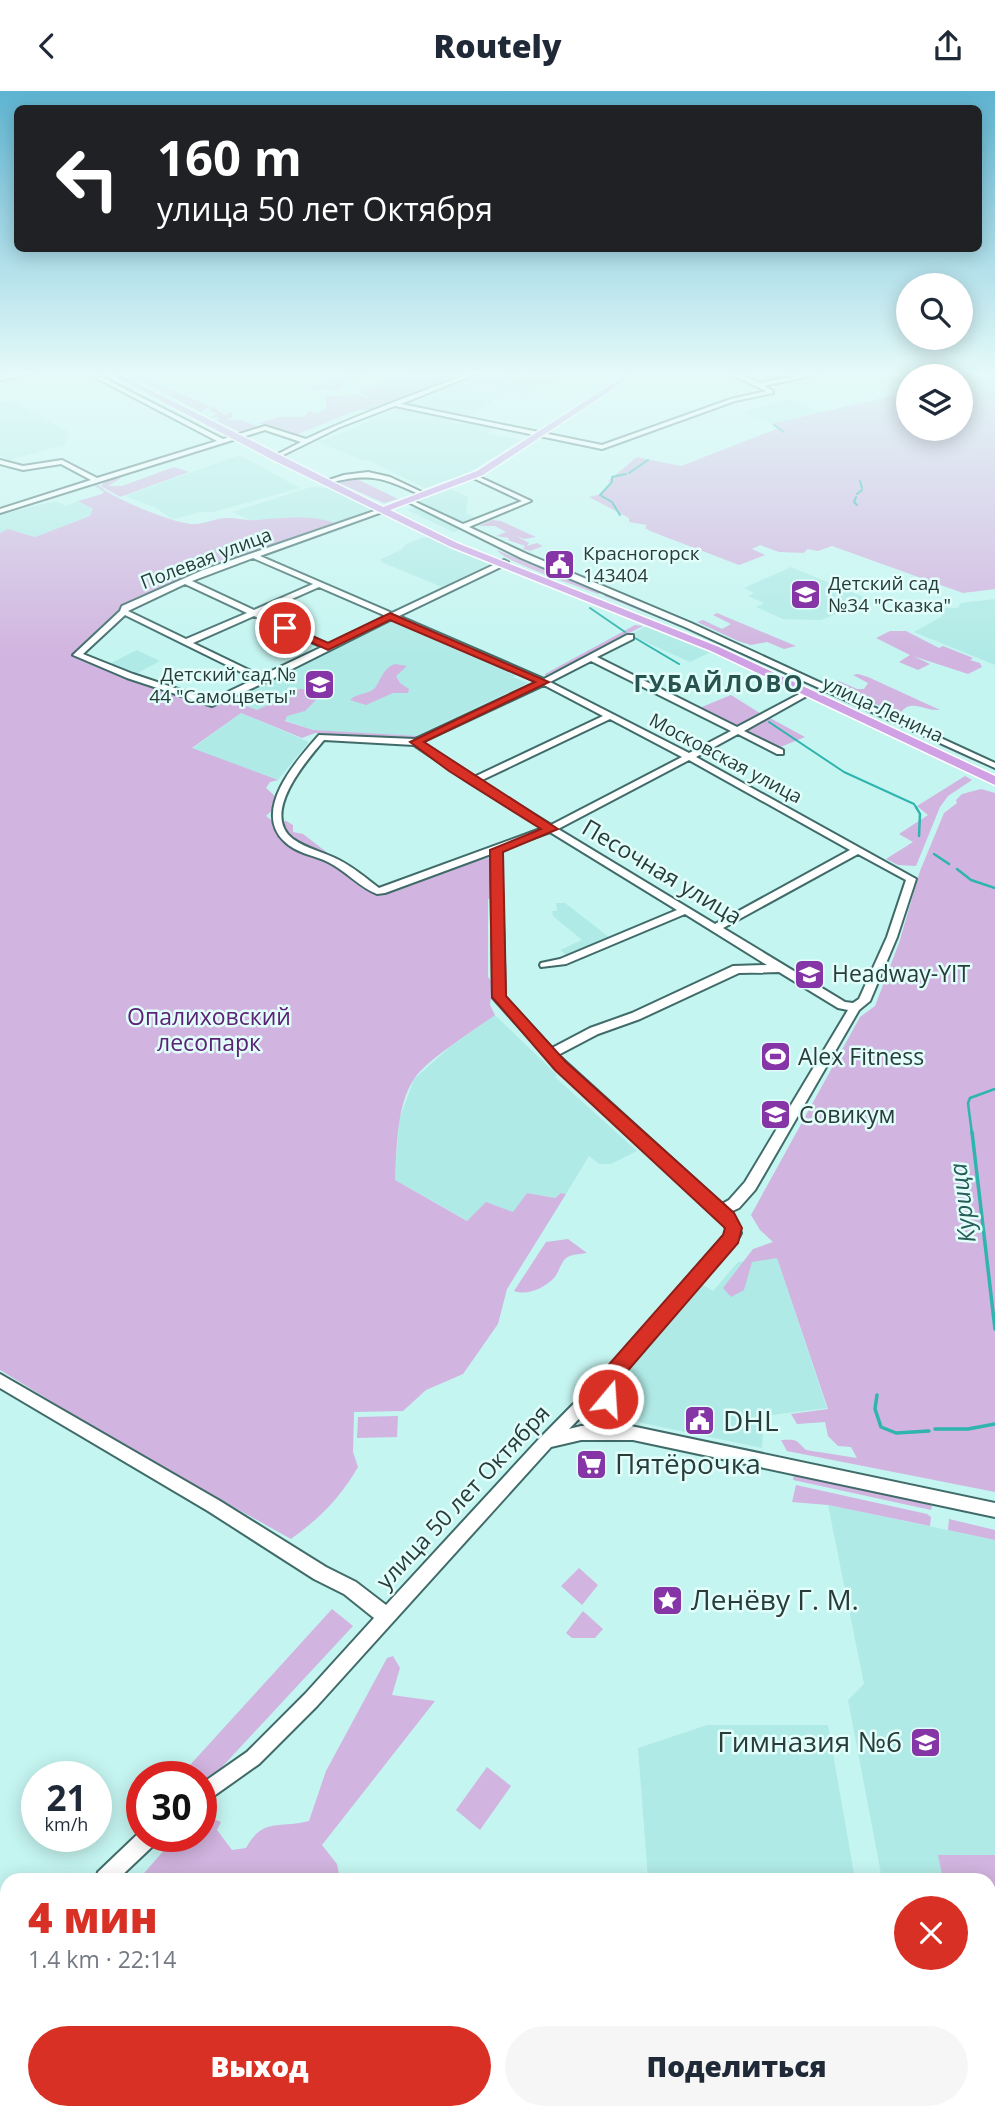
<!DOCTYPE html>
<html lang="ru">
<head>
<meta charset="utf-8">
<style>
	body { margin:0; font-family:"Open Sans",sans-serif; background:#f6f6f7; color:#1f2937; height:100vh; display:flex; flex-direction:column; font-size:26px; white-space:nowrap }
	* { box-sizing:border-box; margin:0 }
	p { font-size:23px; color:#747a83 }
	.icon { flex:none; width:38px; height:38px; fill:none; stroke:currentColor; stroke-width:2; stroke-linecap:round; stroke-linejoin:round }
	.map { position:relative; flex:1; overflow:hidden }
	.drawer { position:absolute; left:0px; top:1782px; width:996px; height:247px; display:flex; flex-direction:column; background:#fff; border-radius:21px 21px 0 0; box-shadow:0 4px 18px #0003 }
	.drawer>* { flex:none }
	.banner { position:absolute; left:14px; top:14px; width:968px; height:147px; border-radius:10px; box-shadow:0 4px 18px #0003; background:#202124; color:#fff; overflow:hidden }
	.fabs { position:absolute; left:896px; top:182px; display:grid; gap:14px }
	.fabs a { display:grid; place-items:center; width:77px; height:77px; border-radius:50%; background:#fff; box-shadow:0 4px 18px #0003; font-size:35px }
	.speed { position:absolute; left:21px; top:1670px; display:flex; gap:14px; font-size:35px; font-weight:700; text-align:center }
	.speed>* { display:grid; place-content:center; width:91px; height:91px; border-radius:50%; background:#fff; box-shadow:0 4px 18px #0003; line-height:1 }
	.speed small { font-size:18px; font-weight:400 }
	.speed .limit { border:10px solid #d22; background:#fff; color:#111 }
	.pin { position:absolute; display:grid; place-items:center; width:60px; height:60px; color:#fff; margin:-30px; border:4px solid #fff; border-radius:50%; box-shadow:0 2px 7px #0007 }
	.me { position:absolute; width:77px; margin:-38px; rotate:18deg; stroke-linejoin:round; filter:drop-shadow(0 0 5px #0008) }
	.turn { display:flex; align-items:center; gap:24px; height:147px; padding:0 28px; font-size:32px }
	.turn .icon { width:91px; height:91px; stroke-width:2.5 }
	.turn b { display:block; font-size:49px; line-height:60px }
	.round { display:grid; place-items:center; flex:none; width:74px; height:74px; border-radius:37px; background:#f6f6f7 }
	.summary { display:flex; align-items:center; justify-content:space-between; height:119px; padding:0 28px }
	h1 { font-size:42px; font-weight:800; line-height:52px; color:#d93025 }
	.button { display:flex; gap:14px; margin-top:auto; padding:14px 28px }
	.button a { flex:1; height:80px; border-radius:42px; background:#d93025; color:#fff; font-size:28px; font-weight:800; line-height:80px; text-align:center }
	.button a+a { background:#f6f6f7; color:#1f2937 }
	header { display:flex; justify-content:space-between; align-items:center; height:91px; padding:0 28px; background:#fff; font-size:32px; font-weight:800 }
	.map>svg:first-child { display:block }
</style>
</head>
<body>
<header><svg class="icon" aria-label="back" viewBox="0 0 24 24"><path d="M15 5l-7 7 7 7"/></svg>Routely<svg class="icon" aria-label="share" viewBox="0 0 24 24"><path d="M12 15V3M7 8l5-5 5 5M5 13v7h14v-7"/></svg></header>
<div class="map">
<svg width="995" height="2028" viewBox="0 0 995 2028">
	<rect width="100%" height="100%" fill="#c5f5f1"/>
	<!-- built -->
	<path fill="#b0eae6" d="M530,280L568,285L530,306L493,299Z
		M460,291L505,303L466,326L407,313Z
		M10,309L67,340L68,348L64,354L9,369L0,364V311Z
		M783,309H791L818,321L771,333L744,321Z
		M400,317L454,328L450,330L457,333L465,330L494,337L487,342L521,349L468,382L425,397L366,368L362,369L319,351Z
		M240,364L300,397L213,421H200L178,427L172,428L156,417L125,405Z
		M311,396L331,397L377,419L339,434L313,428L250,429L232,421Z
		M446,396L468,406L466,422L483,430L453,441L407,419L421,414L412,409Z
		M55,410L66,415L78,410L94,418L90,425L35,446L8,438L0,442V424Z
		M424,446L432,447L489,473L442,496L381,471V468L401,459L406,453Z
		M791,476L871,509L821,529L783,528L756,516L764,512L748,505L754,502L744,497Z
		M995,508V574L914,541L941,526L943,517H958L961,512Z
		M391,529L516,584L513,586L528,592L413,646L313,639L231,610Z
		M650,533L658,538L711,561L690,571L630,544Z
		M137,559L160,570L134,584L109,573Z
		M241,622L309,651L278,689L192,658Z
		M556,812H565L609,846L566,864L560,859L582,849L553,825L552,820H557Z
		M495,924L557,984L555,986L637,1060L611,1073H599L589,1065L566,1103L561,1102L555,1107L527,1102L514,1121L468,1130L395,1089L399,1029L414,988L450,956Z
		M777,1167L827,1317L764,1325L762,1357L642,1332L626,1321L619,1312L616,1290L700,1192L713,1200L738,1171Z
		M828,1414L995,1449V1928L989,1927V1788H882L848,1609L864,1593Z
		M707,1634H828L855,1788H648L638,1657Z
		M7,1950V2021H52L46,2028H0V1958Z"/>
	<!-- green -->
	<path fill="#d1b4df" d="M356,280H378L362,285L357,284L362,286L352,290L345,288L341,293L346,295L337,300L311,298Z
		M417,280H444L459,285L371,319L360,318L293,345L259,332L280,326H304L309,320L318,323L326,317V305L359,304L371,308L358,300Z
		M483,280H492L472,288C484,292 510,280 527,280L495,297L491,292H489L490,295L462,290Z
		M953,280H995V498L963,502L832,455L818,460L807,458L804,462L779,461L760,454L752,458L765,464L739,474L650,440L645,437L647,434L629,431V427L589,406L601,403L612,393L608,390L637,366L681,375L779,337L771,333L908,301V338H961V285H944L941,282Z
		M139,286L210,315L201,321L136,288Z
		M211,315L225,324L232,321V326L227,329H242L261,337L242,342L217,330L219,326H210L218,323L209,319Z
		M174,376L189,381L120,406L101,395L105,390L117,386L121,387L108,395H122Z
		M347,388L359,389L398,408L384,412L339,392Z
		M98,394C111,407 179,435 196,433C207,432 216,427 227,427C237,427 247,430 258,429C283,427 315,423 339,434L236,467L119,516L124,521L77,563L212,612L225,607L257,619L290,604L295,598H306L318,607L305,620L287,625L285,630L313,639L417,645L418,648L411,649L315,642L302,647L241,622L192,657L278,689L270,691L266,697L277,707L275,717L266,725L274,731L286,730L293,734V741L303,743L377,800L491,766L492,808H488V886L493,892L490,914L495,924C475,939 427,968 414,988C396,1015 397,1057 395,1089L467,1130L486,1111L513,1121L527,1102L555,1107L561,1102L566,1103L507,1198L498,1233L463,1283L426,1299L403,1320L354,1321L353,1361L358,1376C340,1407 320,1427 291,1448L128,1357L0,1279V442L8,438L35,446L90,425L93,418L78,410L102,403L104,401L95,395Z
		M492,429L501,430L536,446L524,448L516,445L529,452L527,455L537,452L543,455L530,460L523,458L525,455L508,449L509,447L496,445L506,441L495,435H479Z
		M497,459L528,472L532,470L602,501L598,503C581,496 504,471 497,459Z
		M606,503L645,517L969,665L974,670L691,540L604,505Z
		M717,522L796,555L784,558L767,551L751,554L738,550L697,531L703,529L722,538L731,533L713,524Z
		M635,534L643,535L545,585V583Z
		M890,540H906L939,557L943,555L973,567L970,569L980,572L982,576L968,583L913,565L930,573L918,579L899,571L910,564L876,547Z
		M395,573L407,575L396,585L400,592L409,598L408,602H393L366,614L350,609C356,602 368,604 375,597C382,587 383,577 395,573Z
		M858,583L868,586L940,619C923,620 910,606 899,624L833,593L839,590L857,598H864L868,592L853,584Z
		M731,604L763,624L738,637L697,618Z
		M770,627L805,646L778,657L745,641Z
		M965,685L972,689L948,705L940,716L916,775L898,774L886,768L913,751L899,743L928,724L917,715Z
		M981,698L995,702V1401L787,1360L781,1349C799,1348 795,1349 806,1359L857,1367L851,1356L838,1355L828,1345L825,1331L797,1333L791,1323L828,1318L777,1167L752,1171L744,1199L731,1206L723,1197L753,1158L773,1151L760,1139L751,1124L860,926L875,915L899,852L920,780L944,722L957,712L956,709L962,703Z
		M568,1148L587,1162C582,1163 575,1163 570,1165C561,1168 560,1180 554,1187C544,1197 528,1205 514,1200L546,1151Z
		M398,1325L397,1346L357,1347L358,1326Z
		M794,1382L929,1411L932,1416L931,1419L793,1389Z
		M796,1394L927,1423L931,1426L930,1435L828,1414L792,1411Z
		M949,1428L995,1439V1449L948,1439Z
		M579,1477L598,1494L582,1514L561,1495Z
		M332,1518L353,1535L221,1677L201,1691V1685H180Z
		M583,1520L603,1538L595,1547H572L566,1542Z
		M393,1565L400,1577L392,1604L435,1610L322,1754L337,1773L339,1783L336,1788H139L166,1757L183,1745H201V1729L211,1727L221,1731L217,1739L232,1759L246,1757C263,1726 279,1738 309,1730L326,1680L387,1567Z
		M487,1676L511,1695L480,1739L456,1719Z
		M938,1764H995V1834L989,1835V1788H943Z
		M56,2021H134L129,2028H50Z"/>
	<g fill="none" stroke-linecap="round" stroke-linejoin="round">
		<!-- stream-far2 -->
		<path stroke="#2fb4ae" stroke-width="2" d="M774,334L784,341
			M629,382L648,369
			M860,390L862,397
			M857,403L862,399
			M856,406L854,411L857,414
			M620,424L612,411L600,404L612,391V386L626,383
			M590,517L625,541
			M635,547L679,573
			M769,631L844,681L914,713L917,718"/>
		<!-- stream-far1 -->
		<path stroke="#2fb4ae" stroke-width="2.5" d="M916,716L920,723L919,745
			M934,763L949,773
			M957,778L971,789L995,797
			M972,1043L968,1012L970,1007L995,998"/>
		<!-- stream -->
		<path stroke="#2fb4ae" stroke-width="3.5" d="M972,1041L995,1238
			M877,1304L875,1318L881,1336L896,1342L929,1340
			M935,1338H968L995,1333"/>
		<defs>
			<path id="minor" d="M34,280H47L0,289V285Z
				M83,280H90L223,348L265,335L306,348C361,322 419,302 475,280H483L401,313L602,354L731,308L766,300L724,280H731L760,292L821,280H832L764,295L773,300V302L735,310L602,358L395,315L340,336L281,365L276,364L301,351L265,339L0,422V418L91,389L61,373L23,379L0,373V369L23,375L62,369L97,387L217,350Z
				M925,280H933L944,285H937Z
				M368,381L390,386L426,403L421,404C383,387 371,381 329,392L326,390L344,384Z
				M471,384H475L531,410L469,436L527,463L691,532L995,672V677L685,536L521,467L404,409L409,408L463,433L522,410L471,386Z
				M383,417L385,418V420L260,465L392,522L504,469L508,471L507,473L399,525L544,588L627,544H633V548L597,566L737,636L805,600L812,602L744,640L783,659V663H777L738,643L696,666L916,788L897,846L870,910L859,919L755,1099L739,1117L730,1121L741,1142L739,1146L617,1288C610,1307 620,1320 631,1335L995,1412V1426L633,1349H581L551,1356L317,1615L259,1673L201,1714V1693L247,1661L305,1603L374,1527L344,1503L314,1488L208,1420L0,1297V1283L220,1410L326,1476L356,1491L386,1514L538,1349L606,1280L727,1141L723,1130L557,978L493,907L491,763L385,802L377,803C359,796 345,779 328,771C314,764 295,762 284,750C252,719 297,669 319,644L415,648L537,591L392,528L266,591L212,615L127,587L73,564L120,520L122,515L203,479ZM253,467L313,493L254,519L192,490ZM185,493L247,522L186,548L128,520ZM319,496L386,525L328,553L260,522ZM125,524L255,588L211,609L133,583L83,563ZM254,525L322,556L261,585L193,552ZM591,570L731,640L689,662L550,591ZM544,594L603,625L474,686L422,651ZM610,628L682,666L551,734L480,690ZM324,649L414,654L470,692L543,737L379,797C366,787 353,776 339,769C324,761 307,758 293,748C260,723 306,670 324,649ZM689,669L850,759L715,833L558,738ZM550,741L677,819L560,868L541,872L540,874L541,876L566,873L685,823L767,874L733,875L632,922L590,937L552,957L505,906L501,759ZM858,763L906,789L887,846L859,908L853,912L845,911L723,837ZM779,881L838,917L848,919L745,1091L729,1109L722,1113L558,964L598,943L640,928L739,882ZM600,1306L613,1335H581L569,1338Z
				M142,1739V1745H158L156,1752L118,1788H96L98,1781Z
				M7,1889V1914L0,1917V1892Z"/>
			<path id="major" d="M104,280H113L383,416L477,380L632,280H640L483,384L390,419L457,452L719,556L995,685V694L711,560L451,456L271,368Z"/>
		</defs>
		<!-- minor casing -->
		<use href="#minor" stroke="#406b69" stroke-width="4"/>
		<!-- major casing -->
		<use href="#major" stroke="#fff" stroke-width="3"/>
		<!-- minor -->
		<use href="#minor" fill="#fff" fill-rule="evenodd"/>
		<!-- major -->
		<use href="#major" fill="#d0a1e5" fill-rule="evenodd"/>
	</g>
	<!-- sky -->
	<linearGradient id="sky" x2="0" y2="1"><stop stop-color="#5eb4d1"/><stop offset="0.5" stop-color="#e5faf9"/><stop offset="1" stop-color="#e5faf9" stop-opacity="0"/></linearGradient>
	<rect width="995" height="564" fill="url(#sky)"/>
	<!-- route -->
	<path fill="#d93025" stroke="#8d1f18" stroke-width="2" d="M390,522L549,591L424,651L558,738L503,761L506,905L566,971L734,1122L742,1137L738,1152L618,1291L615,1314L608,1317L601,1314C595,1301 598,1292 604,1279L723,1144L725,1137L555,979L492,906L490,759L541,738L449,680L410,651L535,591L390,529L328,559L280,537L289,535L328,552Z"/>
	<!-- icons -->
	<defs>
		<symbol id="civic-square" viewBox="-11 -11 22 22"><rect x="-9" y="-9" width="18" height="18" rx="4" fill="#8535a5" stroke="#e2fefb"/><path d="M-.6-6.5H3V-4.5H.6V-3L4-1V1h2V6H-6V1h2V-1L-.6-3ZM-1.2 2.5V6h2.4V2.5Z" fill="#fff"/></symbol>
		<symbol id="school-square" viewBox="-11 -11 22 22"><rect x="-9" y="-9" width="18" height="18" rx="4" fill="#8535a5" stroke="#e2fefb"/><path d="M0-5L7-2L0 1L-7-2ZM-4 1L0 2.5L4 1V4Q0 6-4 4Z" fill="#fff"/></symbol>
		<symbol id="stadium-square" viewBox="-11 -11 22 22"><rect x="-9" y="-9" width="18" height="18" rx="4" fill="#8535a5" stroke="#e2fefb"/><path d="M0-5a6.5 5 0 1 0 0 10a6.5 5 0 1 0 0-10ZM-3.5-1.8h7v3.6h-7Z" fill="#fff"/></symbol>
		<symbol id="supermarket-square" viewBox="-11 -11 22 22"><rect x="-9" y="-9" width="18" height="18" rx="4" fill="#8535a5" stroke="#e2fefb"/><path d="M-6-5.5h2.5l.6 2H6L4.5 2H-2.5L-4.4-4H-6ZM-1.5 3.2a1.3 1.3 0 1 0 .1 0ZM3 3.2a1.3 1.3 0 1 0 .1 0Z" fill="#fff"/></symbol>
		<symbol id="sight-square" viewBox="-11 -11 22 22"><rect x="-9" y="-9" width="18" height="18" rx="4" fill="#8535a5" stroke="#e2fefb"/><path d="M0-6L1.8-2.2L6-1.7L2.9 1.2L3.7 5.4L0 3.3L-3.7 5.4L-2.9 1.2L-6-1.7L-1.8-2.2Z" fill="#fff"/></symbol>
	</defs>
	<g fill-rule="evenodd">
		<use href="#civic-square" x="542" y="456" width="35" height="35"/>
		<use href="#school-square" x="788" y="486" width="35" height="35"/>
		<use href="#school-square" x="302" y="576" width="35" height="35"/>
		<use href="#school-square" x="792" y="866" width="35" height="35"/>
		<use href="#stadium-square" x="758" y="948" width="35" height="35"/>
		<use href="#school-square" x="758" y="1006" width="35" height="35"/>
		<use href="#civic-square" x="682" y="1312" width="35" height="35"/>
		<use href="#supermarket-square" x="574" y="1356" width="35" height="35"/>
		<use href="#sight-square" x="650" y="1492" width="35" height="35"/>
		<use href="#school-square" x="908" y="1634" width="35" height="35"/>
	</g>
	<g text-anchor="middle" stroke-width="5" stroke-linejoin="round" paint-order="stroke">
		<!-- far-poi labels -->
		<g font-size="19" fill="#293c3a" stroke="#e2fefb" text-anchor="start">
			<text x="583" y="469">Красногорск<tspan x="583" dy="22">143404</tspan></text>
			<text x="828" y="499">Детский сад<tspan x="828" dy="22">№34 "Сказка"</tspan></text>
			<text x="296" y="590" text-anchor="end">Детский сад №<tspan x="296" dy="22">44 "Самоцветы"</tspan></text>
		</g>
		<!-- far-street labels -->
		<g font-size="19" fill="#293c3a" stroke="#e2fefb">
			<text transform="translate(206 467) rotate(-21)" y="7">Полевая улица</text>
			<text transform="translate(883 618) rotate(25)" y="7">улица Ленина</text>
			<text transform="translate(726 667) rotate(28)" y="7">Московская улица</text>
		</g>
		<!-- street labels -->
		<g font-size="23" fill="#293c3a" stroke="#e2fefb">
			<text transform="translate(662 781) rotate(31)" y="8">Песочная улица</text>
			<text transform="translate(463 1406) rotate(-47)" y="8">улица 50 лет Октября</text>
		</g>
		<!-- poi labels -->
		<g font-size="23" fill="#293c3a" stroke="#e2fefb" text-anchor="start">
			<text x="832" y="891">Headway-YIT</text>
			<text x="798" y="974">Alex Fitness</text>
			<text x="799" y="1032">Совикум</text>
		</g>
		<!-- park labels -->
		<g font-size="23" fill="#5c2274" stroke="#e2fefb">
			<text x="209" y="934">Опалиховский<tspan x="209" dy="26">лесопарк</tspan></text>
		</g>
		<!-- far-district labels -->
		<g font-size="24" font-weight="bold" letter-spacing="2" fill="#275350" stroke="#e2fefb">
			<text x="719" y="601">ГУБАЙЛОВО</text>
		</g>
		<!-- water labels -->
		<g font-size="24" font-style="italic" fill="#265b58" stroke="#e2fefb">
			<text transform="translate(963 1112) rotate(-97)" y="8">Курица</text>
		</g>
		<!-- near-poi labels -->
		<g font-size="28" fill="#293c3a" stroke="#e2fefb" text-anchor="start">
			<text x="723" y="1340">DHL</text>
			<text x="615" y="1383">Пятёрочка</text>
			<text x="691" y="1519">Ленёву Г. М.</text>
			<text x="902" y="1661" text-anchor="end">Гимназия №6</text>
		</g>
	</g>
</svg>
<div class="fabs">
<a><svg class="icon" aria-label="search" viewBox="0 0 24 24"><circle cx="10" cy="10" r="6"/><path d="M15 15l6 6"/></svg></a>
<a><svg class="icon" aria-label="layers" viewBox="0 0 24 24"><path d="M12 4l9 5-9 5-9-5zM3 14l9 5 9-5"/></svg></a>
</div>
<div class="speed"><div>21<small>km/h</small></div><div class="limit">30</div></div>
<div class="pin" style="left:285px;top:537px;background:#d93025"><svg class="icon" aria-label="arrive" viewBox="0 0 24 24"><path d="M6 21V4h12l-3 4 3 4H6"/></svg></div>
<svg class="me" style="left:608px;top:1308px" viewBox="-20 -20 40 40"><circle r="17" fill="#d93025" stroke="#fff" stroke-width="3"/><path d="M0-11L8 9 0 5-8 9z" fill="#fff"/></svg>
<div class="banner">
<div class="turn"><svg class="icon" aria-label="left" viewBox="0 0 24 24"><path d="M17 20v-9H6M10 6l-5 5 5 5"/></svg><div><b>160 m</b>улица 50 лет Октября</div></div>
</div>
<section class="drawer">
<div class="summary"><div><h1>4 мин</h1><p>1.4 km · 22:14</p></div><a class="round" style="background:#d93025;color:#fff"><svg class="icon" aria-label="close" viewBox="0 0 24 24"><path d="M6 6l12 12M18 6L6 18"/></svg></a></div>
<div class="button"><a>Выход</a><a>Поделиться</a></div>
</section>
</div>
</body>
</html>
